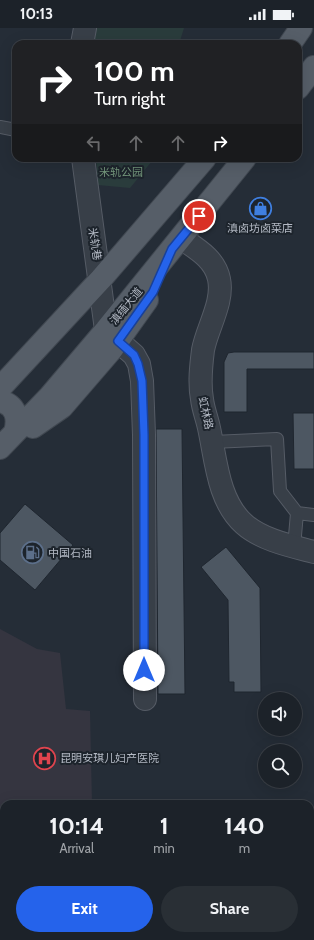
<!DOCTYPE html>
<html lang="en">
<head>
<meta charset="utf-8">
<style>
	body { margin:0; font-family:Cabin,"Noto Sans SC",sans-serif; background:#292f35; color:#f1f3f6; height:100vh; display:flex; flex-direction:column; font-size:15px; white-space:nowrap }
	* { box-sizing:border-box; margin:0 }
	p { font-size:13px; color:#a0a4a8 }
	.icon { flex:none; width:22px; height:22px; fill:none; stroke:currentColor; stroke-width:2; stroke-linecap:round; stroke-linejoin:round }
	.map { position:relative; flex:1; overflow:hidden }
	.drawer { position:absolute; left:0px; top:772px; width:314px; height:140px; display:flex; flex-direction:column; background:#1c2229; border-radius:12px 12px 0 0; box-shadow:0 4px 16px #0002,0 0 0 1px #3a3f46 }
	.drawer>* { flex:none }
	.banner { position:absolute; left:12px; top:12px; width:290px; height:122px; border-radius:12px; box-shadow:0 4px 16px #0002,0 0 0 1px #3a3f46; background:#202124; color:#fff; overflow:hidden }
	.fabs { position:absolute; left:258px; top:664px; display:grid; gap:8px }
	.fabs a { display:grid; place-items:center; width:44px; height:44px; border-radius:50%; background:#1c2229; box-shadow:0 4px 16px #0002,0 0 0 1px #3a3f46; font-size:20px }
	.pin { position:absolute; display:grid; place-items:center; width:34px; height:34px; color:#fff; margin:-17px; border:2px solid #fff; border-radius:50%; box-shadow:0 1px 4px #0007 }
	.me { position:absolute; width:44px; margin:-22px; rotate:0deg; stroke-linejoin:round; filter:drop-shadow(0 0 3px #0008) }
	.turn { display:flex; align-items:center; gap:14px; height:84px; padding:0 16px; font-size:18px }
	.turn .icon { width:52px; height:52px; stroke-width:2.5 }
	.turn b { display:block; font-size:28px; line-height:34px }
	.lanes { display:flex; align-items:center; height:38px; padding:0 16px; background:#0003; justify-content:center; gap:20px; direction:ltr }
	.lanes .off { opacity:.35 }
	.eta { display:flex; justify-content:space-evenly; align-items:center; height:68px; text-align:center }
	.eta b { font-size:24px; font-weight:800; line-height:28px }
	.primary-button { display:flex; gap:8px; margin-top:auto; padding:8px 16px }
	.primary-button a { flex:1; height:46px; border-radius:24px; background:#2563eb; color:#fff; font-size:16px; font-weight:800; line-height:46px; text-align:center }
	.primary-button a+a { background:#292f35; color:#f1f3f6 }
	.status { display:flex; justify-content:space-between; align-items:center; height:28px; padding:0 20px; background:#1c2229; direction:ltr }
	.status svg { height:11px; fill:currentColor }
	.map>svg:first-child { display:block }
</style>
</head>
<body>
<div class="status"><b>10:13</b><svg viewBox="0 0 49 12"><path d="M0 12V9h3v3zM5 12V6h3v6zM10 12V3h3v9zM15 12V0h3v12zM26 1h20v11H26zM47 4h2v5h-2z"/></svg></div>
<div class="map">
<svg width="314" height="912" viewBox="0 0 314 912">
	<rect width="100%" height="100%" fill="#252d37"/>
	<!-- medical -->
	<path fill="#353540" d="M0,601L37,621L60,625L66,681L90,683L92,776H4V908H94L95,912H0Z"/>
	<!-- green -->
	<path fill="#2a3c3c" d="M95,0H184L179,16H93Z
		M96,130H152V133L130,160L98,157Z"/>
	<!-- building -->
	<path fill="#4d5762" stroke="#1f262f" d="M234,324H314V341H247V384H224V334L228,325Z
		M293,385H314V441H294Z
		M156,401H182L185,666H158Z
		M25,476L73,517L35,562L0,532V505Z
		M226,519L260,560L261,664H234V654H229L228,572L201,539Z"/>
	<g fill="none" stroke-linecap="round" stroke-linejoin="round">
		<defs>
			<path id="service" d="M0,99L16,102
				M213,414L277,411L280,463L297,485L314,487
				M294,519L297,485"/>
			<path id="minor" d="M82,16L85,0
				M83,130L106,302
				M181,210C197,221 215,231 219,251C224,274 207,300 203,322C201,338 199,355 202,371C203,381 207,390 209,400C216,432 218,473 244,496C262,512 291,518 314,524
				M118,313L134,327L139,336L142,353L144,407L145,671
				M310,807H314
				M310,887H314
				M187,912V908
				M225,912L226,908"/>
			<path id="primary" d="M290,16L301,0
				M298,60L314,39
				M0,360L101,251L205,130
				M0,373C16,377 19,390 15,404
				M33,399L62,379L112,321L147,272
				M0,420L50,368L106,302L245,130"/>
		</defs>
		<!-- service casing -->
		<use href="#service" stroke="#565c66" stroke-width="14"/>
		<!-- minor casing -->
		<use href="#minor" stroke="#565c66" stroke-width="24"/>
		<!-- primary casing -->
		<use href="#primary" stroke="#414851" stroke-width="24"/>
		<!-- service -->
		<use href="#service" stroke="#383f48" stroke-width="12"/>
		<!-- minor -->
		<use href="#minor" stroke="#383f48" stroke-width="22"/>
		<!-- primary -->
		<use href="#primary" stroke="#565e68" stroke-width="22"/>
	</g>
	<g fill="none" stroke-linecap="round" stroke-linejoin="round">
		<defs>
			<path id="route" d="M144,642V407L142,353L138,336L134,327L118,313L153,264L172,221L199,188"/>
		</defs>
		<!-- route casing -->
		<use href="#route" stroke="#184099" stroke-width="10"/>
		<!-- route -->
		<use href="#route" stroke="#2563eb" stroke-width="7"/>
	</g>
	<!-- icons -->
	<defs>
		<symbol id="shop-ring" viewBox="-11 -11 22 22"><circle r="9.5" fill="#1d242c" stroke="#3f7fe0" stroke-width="1.5"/><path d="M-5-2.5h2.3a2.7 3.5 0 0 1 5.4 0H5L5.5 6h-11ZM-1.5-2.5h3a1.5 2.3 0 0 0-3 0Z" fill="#3f7fe0"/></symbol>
		<symbol id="fuel-ring" viewBox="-11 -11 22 22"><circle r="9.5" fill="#1d242c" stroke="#5c6f8a" stroke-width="1.5"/><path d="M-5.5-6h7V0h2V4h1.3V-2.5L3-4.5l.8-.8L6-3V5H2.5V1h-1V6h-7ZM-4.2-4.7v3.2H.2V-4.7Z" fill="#5c6f8a"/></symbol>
		<symbol id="hospital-ring" viewBox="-11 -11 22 22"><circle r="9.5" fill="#1d242c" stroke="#e0444e" stroke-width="1.5"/><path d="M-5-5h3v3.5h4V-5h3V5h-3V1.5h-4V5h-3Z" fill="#e0444e"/></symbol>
	</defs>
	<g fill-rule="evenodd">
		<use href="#shop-ring" x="248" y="168" width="25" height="25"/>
		<use href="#fuel-ring" x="20" y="512" width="25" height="25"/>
		<use href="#hospital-ring" x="32" y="718" width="25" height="25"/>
	</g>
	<g text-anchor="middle" stroke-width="4" stroke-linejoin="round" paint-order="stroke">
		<!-- park labels -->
		<g font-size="11" fill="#74977c" stroke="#1d242c">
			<text x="121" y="148">米轨公园</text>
		</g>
		<!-- poi labels -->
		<g font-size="11" fill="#b3b9c4" stroke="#1d242c" text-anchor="start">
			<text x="260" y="204" text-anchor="middle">滇卤坊卤菜店</text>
			<text x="48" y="529">中国石油</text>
			<text x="60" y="734">昆明安琪儿妇产医院</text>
		</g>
		<!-- street labels -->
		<g font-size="11" fill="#b3b9c4" stroke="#1d242c">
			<text transform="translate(95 216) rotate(81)" y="4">米轨巷</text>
			<text transform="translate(126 278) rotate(-51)" y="4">滇缅大道</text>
			<text transform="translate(206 385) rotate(77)" y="4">虹林路</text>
		</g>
	</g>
</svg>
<div class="fabs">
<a><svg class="icon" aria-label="sound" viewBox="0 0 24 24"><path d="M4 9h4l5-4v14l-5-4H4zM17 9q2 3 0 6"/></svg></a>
<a><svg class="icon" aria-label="search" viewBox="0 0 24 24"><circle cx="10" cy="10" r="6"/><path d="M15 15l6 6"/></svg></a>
</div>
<div class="pin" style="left:199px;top:188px;background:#d93025"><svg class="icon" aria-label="arrive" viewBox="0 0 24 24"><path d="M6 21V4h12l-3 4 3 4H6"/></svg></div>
<svg class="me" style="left:144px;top:642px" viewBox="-20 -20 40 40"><circle r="19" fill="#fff"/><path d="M0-13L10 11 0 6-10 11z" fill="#2563eb"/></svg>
<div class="banner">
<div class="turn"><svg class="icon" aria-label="right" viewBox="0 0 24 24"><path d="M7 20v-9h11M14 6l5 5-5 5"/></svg><div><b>100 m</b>Turn right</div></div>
<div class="lanes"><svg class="icon off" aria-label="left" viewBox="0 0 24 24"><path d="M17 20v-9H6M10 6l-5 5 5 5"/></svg><svg class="icon off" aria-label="ahead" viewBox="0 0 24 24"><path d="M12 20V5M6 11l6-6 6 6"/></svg><svg class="icon off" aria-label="ahead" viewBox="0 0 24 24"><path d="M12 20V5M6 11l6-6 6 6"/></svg><svg class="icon" aria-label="right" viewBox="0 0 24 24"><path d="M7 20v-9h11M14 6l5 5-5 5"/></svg></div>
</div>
<section class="drawer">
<div class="eta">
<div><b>10:14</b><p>Arrival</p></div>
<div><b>1</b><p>min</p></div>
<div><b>140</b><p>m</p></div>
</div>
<div class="primary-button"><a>Exit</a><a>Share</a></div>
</section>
</div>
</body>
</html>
